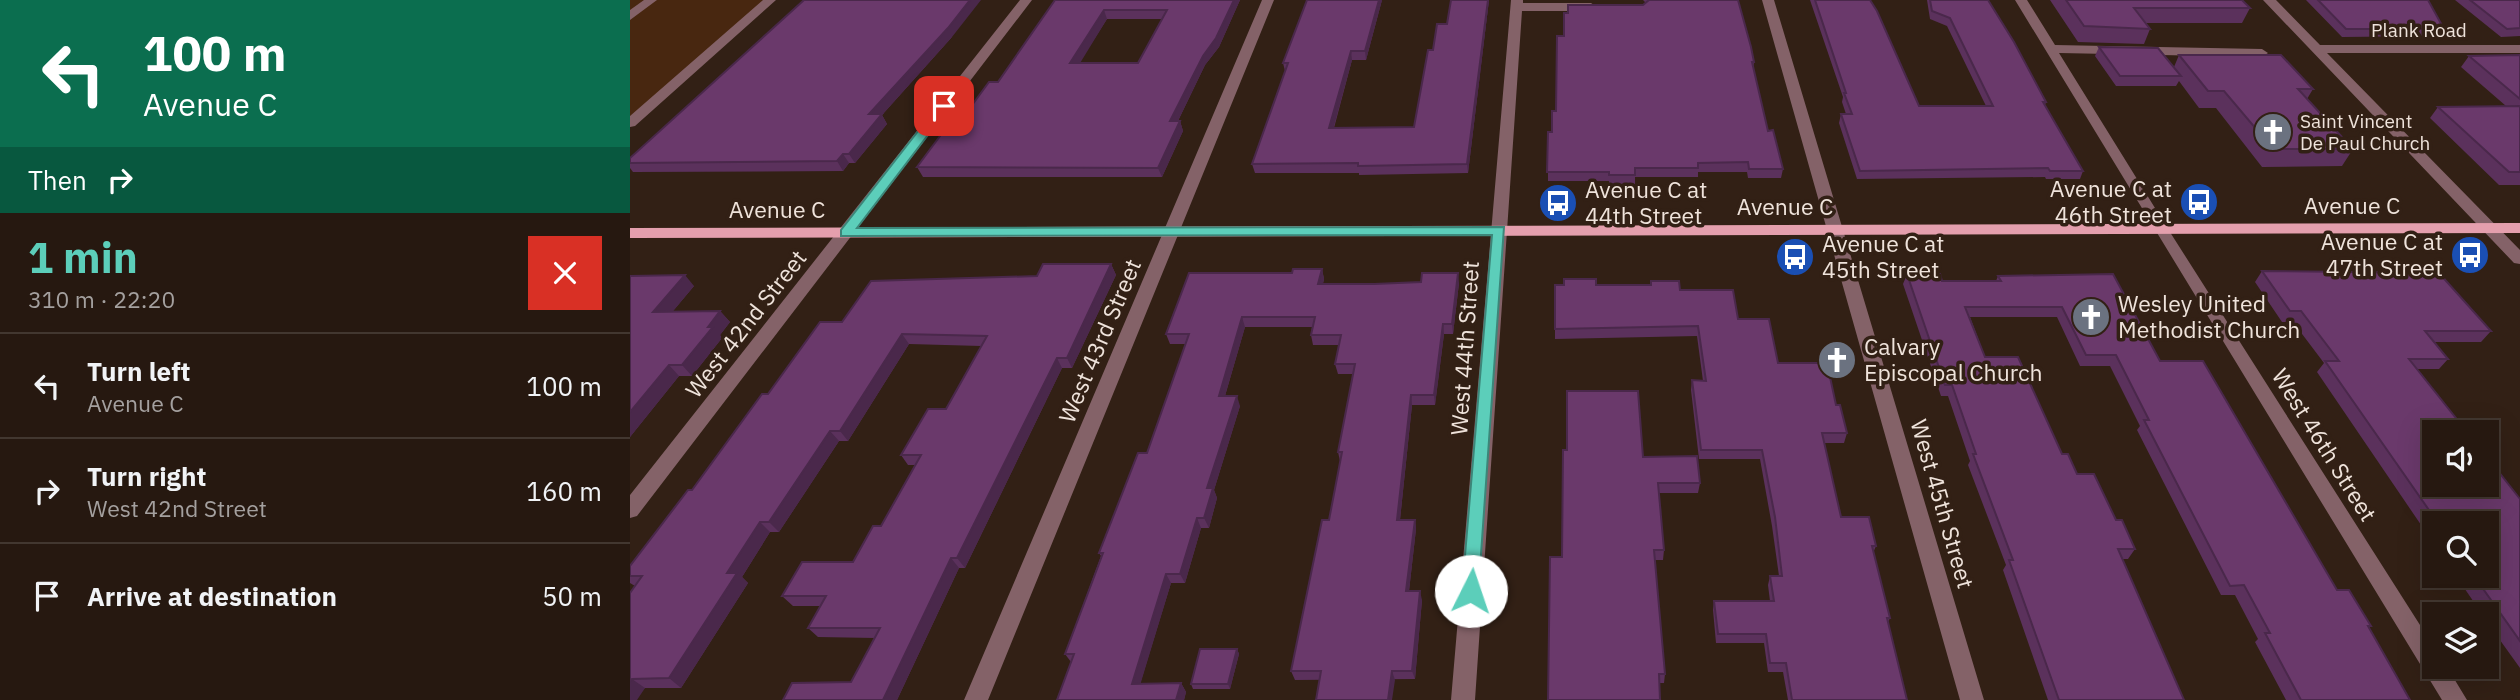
<!DOCTYPE html>
<html lang="en">
<head>
<meta charset="utf-8">
<style>
	body { margin:0; font-family:"IBM Plex Sans",sans-serif; background:#2e2119; color:#f1f3f6; height:100vh; display:flex; flex-direction:column; font-size:26px; white-space:nowrap }
	* { box-sizing:border-box; margin:0 }
	p { font-size:23px; color:#a4a09f }
	.icon { flex:none; width:38px; height:38px; fill:none; stroke:currentColor; stroke-width:2; stroke-linecap:round; stroke-linejoin:round }
	.map { position:relative; flex:1; overflow:hidden }
	.panel { display:flex; flex-direction:column; background:#261810; width:630px }
	.panel>* { flex:none }
	.hud { background:#0b6e4f; color:#fff; overflow:hidden }
	.tools { position:absolute; left:1792px; top:420px; display:grid; gap:14px }
	.tools a { display:grid; place-items:center; width:77px; height:77px; border-radius:0px; background:#261810; box-shadow:0 7px 28px #0002,0 0 0 2px #423730; font-size:35px }
	.pin { position:absolute; display:grid; place-items:center; width:60px; height:60px; color:#fff; margin:-30px; border-radius:14px; box-shadow:0 4px 10px #0006 }
	.me { position:absolute; width:77px; margin:-38px; rotate:4deg; stroke-linejoin:round; filter:drop-shadow(0 0 5px #0008) }
	.turn { display:flex; align-items:center; gap:24px; height:147px; padding:0 28px; font-size:32px }
	.turn .icon { width:91px; height:91px; stroke-width:2.5 }
	.turn b { display:block; font-size:49px; line-height:60px }
	.then { display:flex; align-items:center; height:66px; padding:0 28px; background:#0003; gap:14px; font-size:26px }
	.round { display:grid; place-items:center; flex:none; width:74px; height:74px; border-radius:0px; background:#2e2119 }
	.headline { display:flex; align-items:center; justify-content:space-between; height:119px; padding:0 28px }
	h1 { font-size:42px; font-weight:700; line-height:52px; color:#5cceba }
	ul { padding:0; list-style:none }
	li { display:flex; align-items:center; gap:21px; height:105px; padding:0 28px; border-top:2px solid #423730 }
	li div { flex:1 }
	li b { display:block; font-size:26px }
	li em { font-style:normal }
	main { display:flex; flex:1; min-height:0 }
	.map>svg:first-child { display:block }
</style>
</head>
<body>
<main>
<section class="panel">
<div class="hud">
<div class="turn"><svg class="icon" aria-label="left" viewBox="0 0 24 24"><path d="M17 20v-9H6M10 6l-5 5 5 5"/></svg><div><b>100 m</b>Avenue C</div></div>
<div class="then">Then<svg class="icon" aria-label="right" viewBox="0 0 24 24"><path d="M7 20v-9h11M14 6l5 5-5 5"/></svg></div>
</div>
<div class="headline"><div><h1>1 min</h1><p>310 m · 22:20</p></div><a class="round" style="background:#d93025;color:#fff"><svg class="icon" aria-label="close" viewBox="0 0 24 24"><path d="M6 6l12 12M18 6L6 18"/></svg></a></div>
<ul>
<li><svg class="icon" aria-label="left" viewBox="0 0 24 24"><path d="M17 20v-9H6M10 6l-5 5 5 5"/></svg><div><b>Turn left</b><p>Avenue C</p></div><em>100 m</em></li>
<li><svg class="icon" aria-label="right" viewBox="0 0 24 24"><path d="M7 20v-9h11M14 6l5 5-5 5"/></svg><div><b>Turn right</b><p>West 42nd Street</p></div><em>160 m</em></li>
<li><svg class="icon" aria-label="arrive" viewBox="0 0 24 24"><path d="M6 21V4h12l-3 4 3 4H6"/></svg><div><b>Arrive at destination</b></div><em>50 m</em></li>
</ul>
</section>
<div class="map">
<svg width="1890" height="700" viewBox="0 0 1890 700">
	<rect width="100%" height="100%" fill="#322015"/>
	<!-- green -->
	<path fill="#482710" d="M0,0H140L0,124Z"/>
	<g fill="none" stroke-linecap="round" stroke-linejoin="round">
		<!-- minor -->
		<path fill="#846268" fill-rule="evenodd" d="M14,0H27L0,20V10Z
			M133,0H146L5,126L0,127V116Z
			M390,0H402L7,516L0,518V495Z
			M632,0H644L358,700H334Z
			M881,0H893V3H961L967,7L961,11H892L845,700H821Z
			M1132,0H1144L1354,700H1330Z
			M1385,0H1397L1425,45L1632,49L1638,53L1632,57L1429,53L1538,229L1804,647V667H1817L1837,700H1812Z
			M1633,0H1646L1690,45H1890V53H1697L1890,250V264L1884,263Z"/>
		<!-- major -->
		<path fill="#e49fad" fill-rule="evenodd" d="M1890,223V233L0,238V228Z"/>
	</g>
	<!-- wall -->
	<path fill="#5b315c" fill-rule="evenodd" d="M425,0H610L589,47L575,65L548,121H550L553,131L532,177H293L287,167L368,82ZM477,19H532L508,63H449Z
		M752,0L736,60H722L704,128L784,127L803,50L817,24L859,0L838,173L729,175V173H625L622,164L655,71L653,63Z
		M938,0H1108L1124,62L1123,69L1138,131L1153,169L1151,178H1118L1117,172H1068V177H1005V184H979V181H918V132H922L926,111L934,36L1013,5L1016,3L1013,0Z
		M1180,0H1240L1289,106H1356L1317,26L1300,19L1297,0H1358L1416,102L1415,105L1453,171L1450,179H1416L1415,177L1227,179L1209,123L1211,114H1216L1212,102L1213,97Z
		M1420,0H1612L1620,8L1612,23H1516L1520,29L1514,44L1448,42Z
		M1676,0H1798L1814,29L1809,36L1712,37Z
		M1825,0H1890V36L1871,37Z
		M322,37L252,115L257,124L225,163H219L213,171L3,172L0,168V158Z
		M1469,47L1544,67L1549,55L1683,89L1677,99L1723,149L1712,166L1632,167L1586,108H1569L1549,81L1546,86H1486L1465,56Z
		M1890,55V185H1869L1800,118L1808,107L1876,106L1831,67L1839,56Z
		M481,264L486,275L442,368H432L335,568H329L267,700H153L221,682L245,638L188,637L178,628L191,606H163L152,596L223,562L251,526L285,465H278L271,455L316,409L351,346L279,344L218,441H209L149,532H140L112,577L118,583L51,688H15L0,700L5,586L0,583V566L62,490L138,394L212,322L407,276Z
		M692,269L694,279L693,284L829,283L823,334H814L805,405H782L770,520H785L786,529L779,591L792,600L785,679L665,680L661,671L699,520L710,461L708,452L723,374H708L705,364L709,345H683L681,335L682,327H615L595,396L610,406L584,490L587,498L579,528H571L555,583H541L510,684L551,683L556,692L554,700H427L441,662L435,654L471,556L469,553L517,453L556,344H540L536,334Z
		M1632,271L1861,331L1851,342H1804L1818,359L1809,369H1787L1890,499V668L1857,622V614H1852L1826,576H1857V523H1804V544L1687,372L1694,363L1663,322H1652L1625,282Z
		M1277,274L1312,281H1366L1368,276L1483,274L1530,361L1707,590L1741,626L1739,628L1780,700H1656L1625,642L1628,639L1605,595H1591L1507,430L1510,426L1480,366H1450L1427,317H1340L1355,357L1447,474L1486,520L1505,549L1498,559H1492L1554,700H1418L1373,570L1376,565L1338,465L1340,461L1318,396H1311L1273,284Z
		M0,276L64,286L43,311H90L100,322L90,335L92,338L62,376H49L0,437Z
		M1021,281L1050,290L1108,319L1148,363L1206,405L1217,433L1214,443H1194L1211,517L1246,546L1243,553L1260,618L1258,622L1277,700H1158L1153,672H1138L1134,643H1086L1083,610L1084,601H1140L1138,585L1140,576H1149L1142,526L1130,459H1069L1061,390L1062,380L1073,381L1067,336L925,339V285H1021Z
		M937,450L1013,457L1070,483L1068,493H1029L1034,550L1033,560H1025L1035,674L1034,683H1029L932,557Z
		M607,649L609,654L600,689H563L561,684Z"/>
	<!-- shaded-wall -->
	<path fill="#4a284b" d="M340,0H351L322,37L252,115L257,124L225,163L219,154L239,114Z
		M604,0H610L589,47L575,65L543,131L540,121L573,56Z
		M749,0H752L736,60L735,51Z
		M858,0H859L838,173L837,164Z
		M474,10L477,19L444,73L440,63Z
		M721,51L722,60L701,137L699,128Z
		M550,121L553,131L532,177L528,168Z
		M213,154L219,163L213,171L207,161Z
		M481,264L486,275L442,368L437,358Z
		M692,269L694,279L690,294L688,284Z
		M828,273L829,283L823,334L822,324Z
		M55,275L64,286L33,323L23,312Z
		M90,311L100,322L90,335L92,338L62,376L52,365L78,327Z
		M612,317L615,327L592,406L589,396Z
		M813,324L814,334L805,405L804,395Z
		M272,334L279,344L218,441L210,431Z
		M427,358L432,368L335,568L327,558Z
		M39,365L49,376L0,437V412Z
		M781,395L782,405L769,529L767,520Z
		M607,396L610,406L584,490L587,498L579,528L574,518L577,488Z
		M200,431L209,441L149,532L139,522Z
		M567,518L571,528L555,583L550,574Z
		M785,520L786,529L778,600L776,591Z
		M130,522L140,532L112,577L118,583L51,688L39,678L97,573Z
		M321,558L329,568L267,700H253Z
		M536,574L541,583L508,692L502,684Z
		M790,591L792,600L785,679L782,671Z
		M607,649L609,654L600,689L598,684Z
		M762,671L765,680L762,700H758Z
		M2,679L15,688L7,700H0V681Z
		M551,683L556,692L554,700H546Z"/>
	<!-- building -->
	<path fill="#6a396b" stroke="#4a284b" stroke-width="2" fill-rule="evenodd" d="M174,0H340L318,28L239,114H252L219,154H213L207,161L0,163V158Z
		M425,0H604L586,38L573,56L540,121H550L528,168L287,167L322,120H331L359,82H368ZM474,10H537L508,63H440Z
		M677,0H749L735,51H721L699,128L784,127L798,50H803L807,24H817L821,0H858L837,164L728,166V163L622,164L658,63H653Z
		M1019,0H1108L1121,47L1124,62H1122L1138,131L1143,130L1153,169H1119L1118,162L1068,163V168H1005V175H979V172H917L918,132H922V111H926L927,36H934V13H938V5H1013Z
		M1185,0H1240L1247,11L1289,106H1363L1320,18L1302,11L1300,0H1358L1384,42L1416,102H1413L1453,171H1420L1418,168L1230,171L1211,114H1222L1214,93H1216Z
		M1436,0H1612L1620,8H1504L1520,29L1454,26Z
		M1688,0H1798L1814,29H1716Z
		M1840,0H1890V28L1877,29Z
		M1469,47L1528,48L1551,76H1490Z
		M1549,55H1651L1683,89H1668L1723,149H1643L1594,91H1578Z
		M1890,55V99L1839,56Z
		M1890,106V172H1879L1808,107Z
		M413,264H481L437,358H427L327,558H321L253,700H153L162,683L221,682L250,628H178L196,596H152L172,562H223L243,526H251L291,455H271L298,409H316L357,336L272,334L210,431H200L139,522H130L97,573H107L39,678L2,679L0,681V593L12,576H0V566L58,490H62L132,394H138L190,322H212L241,281L407,276Z
		M663,269H692L688,284H744L791,282L792,273H828L822,324H813L804,395H781L767,520H785L776,591H790L782,671H762L758,700H686L691,671H661L692,520H699L712,452H708L725,364H705L711,335H681L685,317H612L589,396H607L577,488H583L574,518H567L550,574H536L502,684L551,683L546,700H427L444,654H435L473,553H469L508,453H517L559,334H536L559,273H662Z
		M1632,271L1809,273L1861,331H1795L1818,359H1779L1837,432H1804V485H1857V457L1890,499V641L1844,576H1857V523H1808L1695,361H1709L1671,311H1660Z
		M1277,274H1310L1312,281H1371L1368,276L1483,274L1530,361H1573L1707,590H1719L1741,626H1738L1780,700H1671L1635,633H1640L1614,585L1600,586L1514,420H1519L1486,355H1456L1432,307H1335L1355,357H1388L1432,454H1438L1447,474H1464L1486,520H1492L1505,549H1488L1554,700H1429L1379,560H1383L1343,454H1346L1322,385H1315Z
		M55,275L23,312L90,311L78,327H83L52,365H39L0,412V276Z
		M934,279H966V285H1021V281H1049L1050,290H1103L1108,319H1139L1148,363H1197L1206,405H1210L1217,433H1192L1211,517H1239L1246,546H1242L1260,618H1257L1277,700H1162L1156,663H1140L1136,634H1088L1084,601H1144L1140,576H1152L1145,517L1132,450H1071L1062,380L1076,381L1068,326L925,329V285H934Z
		M937,391H1008L1013,457L1067,456L1070,483H1028L1034,550H1024L1035,674H1029L1030,700H918L920,557H932L933,450H937Z
		M570,649H607L598,684H561Z"/>
	<!-- route -->
	<path fill="#5cceba" stroke="#3c8679" stroke-width="2" d="M310,103L320,106L227,228L874,227L848,597L841,599L834,597L832,591L862,235L211,236V230Z"/>
	<!-- icons -->
	<defs>
		<symbol id="church-disc" viewBox="-11 -11 22 22"><circle r="9.5" fill="#6b7280" stroke="#322015"/><path d="M-1.2-6h2.4v3.5h3.3v2.4h-3.3V6h-2.4V-.1h-3.3v-2.4h3.3Z" fill="#fff"/></symbol>
		<symbol id="bus-disc" viewBox="-11 -11 22 22"><circle r="9.5" fill="#1a4fb4" stroke="#322015"/><path d="M-5-6H5V4H4V6H2V4H-2V6H-4V4H-5ZM-3.5-4V0h7V-4ZM-3.5 1.2v1.5H-2V1.2ZM2 1.2v1.5H3.5V1.2Z" fill="#fff"/></symbol>
	</defs>
	<g fill-rule="evenodd">
		<use href="#church-disc" x="1621" y="110" width="44" height="44"/>
		<use href="#bus-disc" x="1547" y="180" width="44" height="44"/>
		<use href="#bus-disc" x="906" y="181" width="44" height="44"/>
		<use href="#bus-disc" x="1818" y="233" width="44" height="44"/>
		<use href="#bus-disc" x="1143" y="235" width="44" height="44"/>
		<use href="#church-disc" x="1439" y="295" width="44" height="44"/>
		<use href="#church-disc" x="1185" y="338" width="44" height="44"/>
	</g>
	<g text-anchor="middle" stroke-width="7" stroke-linejoin="round" paint-order="stroke">
		<!-- far-street labels -->
		<g font-size="19" fill="#efe3db" stroke="#322015">
			<text x="1789" y="37">Plank Road</text>
		</g>
		<!-- far-poi labels -->
		<g font-size="19" fill="#efe3db" stroke="#322015" text-anchor="start">
			<text x="1670" y="128">Saint Vincent<tspan x="1670" dy="22">De Paul Church</tspan></text>
		</g>
		<!-- poi labels -->
		<g font-size="23" fill="#efe3db" stroke="#322015" text-anchor="start">
			<text x="1542" y="197" text-anchor="end">Avenue C at<tspan x="1542" dy="26">46th Street</tspan></text>
			<text x="955" y="198">Avenue C at<tspan x="955" dy="26">44th Street</tspan></text>
			<text x="1813" y="250" text-anchor="end">Avenue C at<tspan x="1813" dy="26">47th Street</tspan></text>
			<text x="1192" y="252">Avenue C at<tspan x="1192" dy="26">45th Street</tspan></text>
			<text x="1488" y="312">Wesley United<tspan x="1488" dy="26">Methodist Church</tspan></text>
			<text x="1234" y="355">Calvary<tspan x="1234" dy="26">Episcopal Church</tspan></text>
		</g>
		<!-- street labels -->
		<g font-size="23" fill="#efe3db" stroke="#322015">
			<text x="1722" y="214">Avenue C</text>
			<text x="1155" y="215">Avenue C</text>
			<text x="147" y="218">Avenue C</text>
			<text transform="translate(116 324) rotate(-52)" y="8">West 42nd Street</text>
			<text transform="translate(470 341) rotate(-67)" y="8">West 43rd Street</text>
			<text transform="translate(835 348) rotate(-86)" y="8">West 44th Street</text>
			<text transform="translate(1694 445) rotate(58)" y="8">West 46th Street</text>
			<text transform="translate(1312 504) rotate(74)" y="8">West 45th Street</text>
		</g>
	</g>
</svg>
<div class="tools">
<a><svg class="icon" aria-label="sound" viewBox="0 0 24 24"><path d="M4 9h4l5-4v14l-5-4H4zM17 9q2 3 0 6"/></svg></a>
<a><svg class="icon" aria-label="search" viewBox="0 0 24 24"><circle cx="10" cy="10" r="6"/><path d="M15 15l6 6"/></svg></a>
<a><svg class="icon" aria-label="layers" viewBox="0 0 24 24"><path d="M12 4l9 5-9 5-9-5zM3 14l9 5 9-5"/></svg></a>
</div>
<div class="pin" style="left:314px;top:106px;background:#d93025"><svg class="icon" aria-label="arrive" viewBox="0 0 24 24"><path d="M6 21V4h12l-3 4 3 4H6"/></svg></div>
<svg class="me" style="left:841px;top:591px" viewBox="-20 -20 40 40"><circle r="19" fill="#fff"/><path d="M0-13L10 11 0 6-10 11z" fill="#5cceba"/></svg>
</div>
</main>
</body>
</html>
